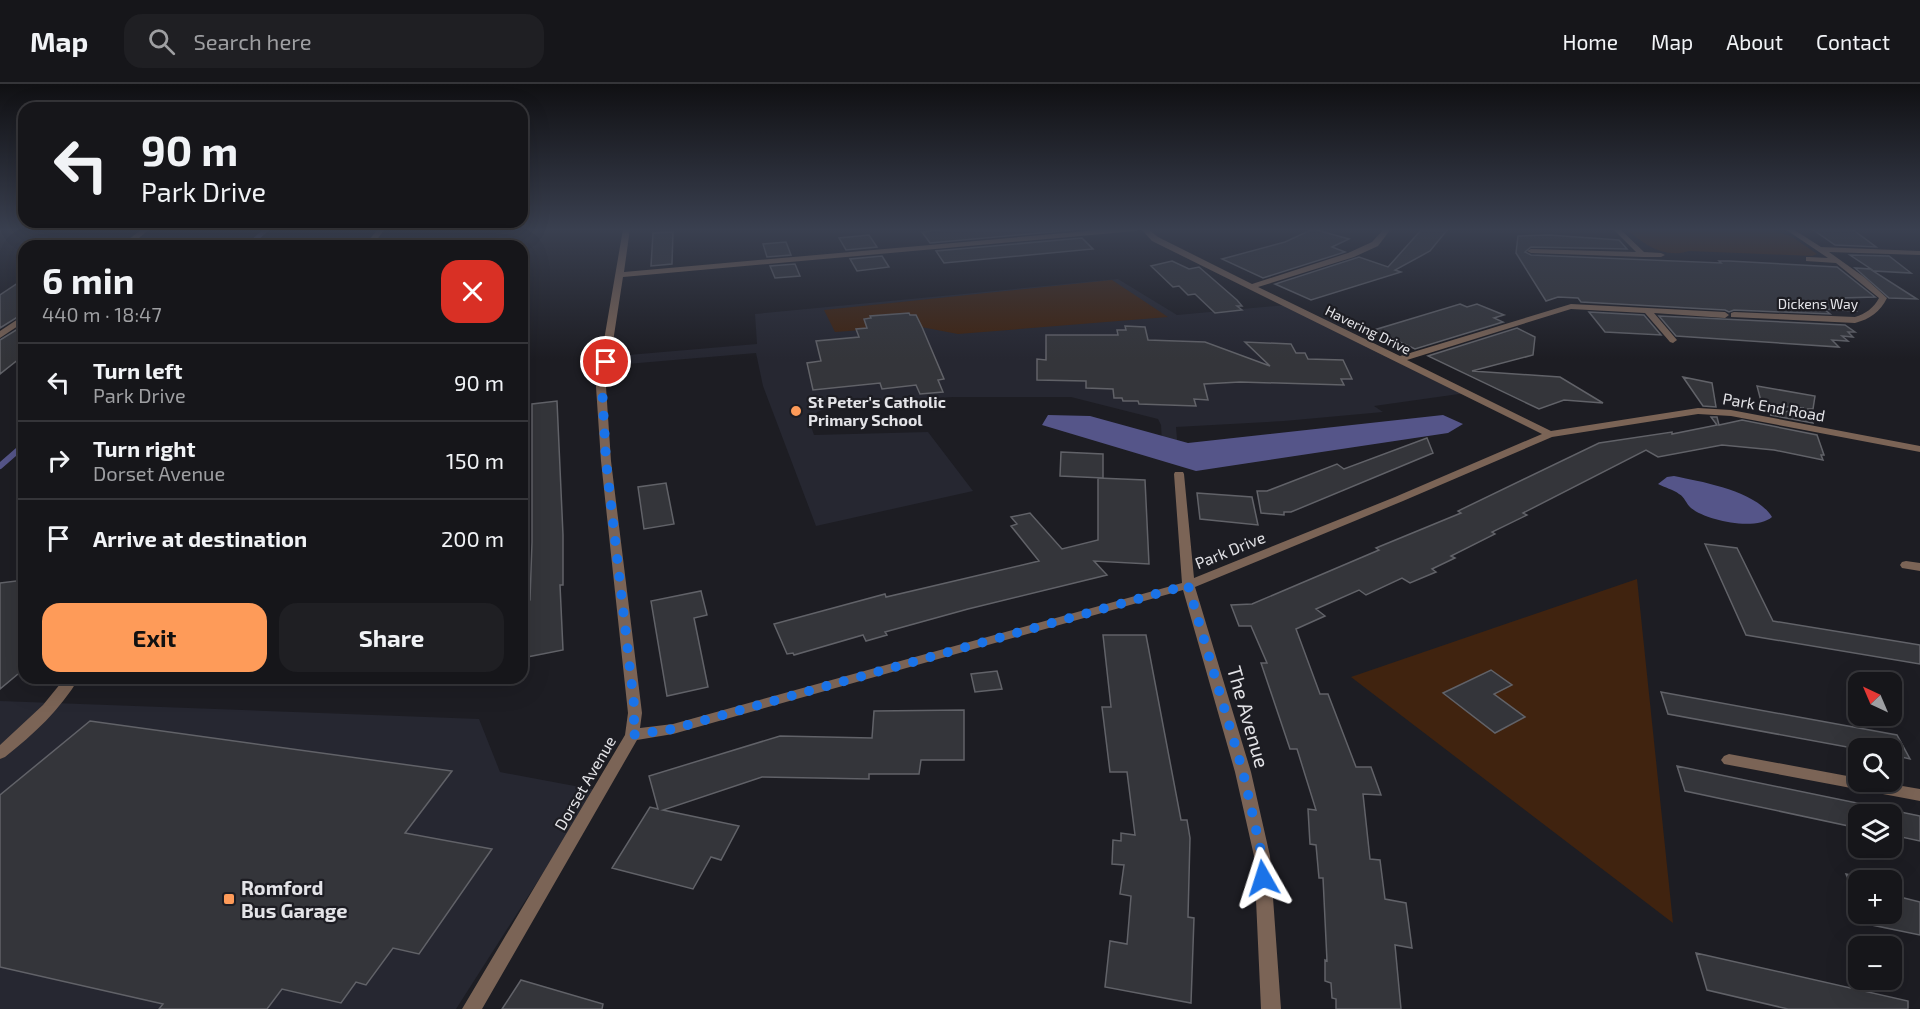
<!DOCTYPE html>
<html lang="en">
<head>
<meta charset="utf-8">
<style>
	body { margin:0; font-family:"Exo 2",sans-serif; background:#1f1f23; color:#f1f3f6; height:100vh; display:flex; flex-direction:column; font-size:22px; white-space:nowrap }
	* { box-sizing:border-box; margin:0 }
	p { font-size:20px; color:#9e9fa2 }
	.icon { flex:none; width:33px; height:33px; fill:none; stroke:currentColor; stroke-width:2; stroke-linecap:round; stroke-linejoin:round }
	.map { position:relative; flex:1; overflow:hidden }
	.sheet { position:absolute; left:18px; top:156px; width:510px; height:444px; display:flex; flex-direction:column; background:#16161a; border-radius:18px; box-shadow:0 6px 24px #0002,0 0 0 2px #353539 }
	.sheet>* { flex:none }
	.guide { position:absolute; left:18px; top:18px; width:510px; height:126px; border-radius:18px; box-shadow:0 6px 24px #0002,0 0 0 2px #353539; background:#16161a; color:#f1f3f6; overflow:hidden }
	.needle { width:39px; rotate:316deg }
	.controls { position:absolute; left:1848px; top:588px; display:grid; gap:12px }
	.controls a { display:grid; place-items:center; width:54px; height:54px; border-radius:12px; background:#16161a; box-shadow:0 6px 24px #0002,0 0 0 2px #353539; font-size:30px }
	.pin { position:absolute; display:grid; place-items:center; width:51px; height:51px; color:#fff; margin:-26px; border:3px solid #fff; border-radius:50%; box-shadow:0 2px 6px #0007 }
	.me { position:absolute; width:66px; margin:-33px; rotate:354deg; stroke-linejoin:round; filter:drop-shadow(0 0 4px #0008) }
	.turn { display:flex; align-items:center; gap:21px; height:126px; padding:0 24px; font-size:27px }
	.turn .icon { width:78px; height:78px; stroke-width:2.5 }
	.turn b { display:block; font-size:42px; line-height:51px }
	.round { display:grid; place-items:center; flex:none; width:63px; height:63px; border-radius:18px; background:#1f1f23 }
	.summary { display:flex; align-items:center; justify-content:space-between; height:102px; padding:0 24px }
	h1 { font-size:36px; font-weight:700; line-height:45px }
	.primary-button { display:flex; gap:12px; margin-top:auto; padding:12px 24px }
	.primary-button a { flex:1; height:69px; border-radius:18px; background:#fe9b59; color:#111; font-size:24px; font-weight:700; line-height:69px; text-align:center }
	.primary-button a+a { background:#1f1f23; color:#f1f3f6 }
	ul { padding:0; list-style:none }
	li { display:flex; align-items:center; gap:18px; height:78px; padding:0 24px; border-top:2px solid #353539 }
	li div { flex:1 }
	li b { display:block; font-size:22px }
	li em { font-style:normal }
	header { display:flex; align-items:center; gap:36px; box-sizing:border-box; height:84px; padding:0 30px; background:#16161a; border-bottom:2px solid #353539 }
	header strong { font-size:28px }
	nav { display:flex; gap:33px; margin-inline-start:auto; font-size:21px }
	.search { width:420px; height:54px; background:#1f1f23; display:flex; align-items:center; gap:15px; box-sizing:border-box; padding:0 21px; border-radius:18px; color:#9e9fa2; font-size:22px }
	.map>svg:first-child { display:block }
</style>
</head>
<body>
<header>
<strong>Map</strong>
<div class="search"><svg class="icon" aria-label="search" viewBox="0 0 24 24"><circle cx="10" cy="10" r="6"/><path d="M15 15l6 6"/></svg>Search here</div>
<nav><a>Home</a><a>Map</a><a>About</a><a>Contact</a></nav>
</header>
<div class="map">
<svg width="1920" height="925" viewBox="0 0 1920 925">
	<rect width="100%" height="100%" fill="#1d1d23"/>
	<!-- built -->
	<path fill="#262731" d="M1118,195L1177,231L1287,221L1466,309L1374,322L1383,328L1284,337L1176,343L1179,378L1163,377L1161,341L1158,335L1071,313H953L844,319L817,328L811,342L814,351L928,348L973,407L816,442L763,302L756,269L627,280L628,271L757,260L755,230Z
		M0,617L479,635L500,688L596,706L456,925H0Z"/>
	<!-- green -->
	<path fill="#40230f" d="M1626,145H1767L1791,152L1817,170L1812,172L1689,167C1664,175 1645,161 1626,145Z
		M1112,196L1168,233L958,250L916,242L835,248L824,226Z
		M1637,495L1673,839L1351,593Z"/>
	<!-- water -->
	<path fill="#555589" d="M1048,331L1090,332L1188,359L1443,331L1463,340L1448,349L1196,387L1042,341Z
		M1674,392C1703,398 1756,407 1772,433C1756,447 1707,437 1691,424C1686,420 1685,413 1679,410C1673,405 1665,404 1658,400L1667,393Z"/>
	<g fill="none" stroke-linecap="round" stroke-linejoin="round">
		<!-- stream-far1 -->
		<path stroke="#555589" stroke-width="4.5" d="M248,162L267,145"/>
		<!-- stream -->
		<path stroke="#555589" stroke-width="6" d="M0,382L24,361"/>
	</g>
	<!-- building -->
	<path fill="#34353a" stroke="#616268" stroke-width="1.5" d="M949,145H1072L1073,146L930,159L922,148Z
		M1313,145L1349,155L1332,163L1345,168L1263,194L1222,175L1285,158Z
		M1422,145H1448L1430,167L1395,186L1401,188L1311,216L1275,200L1359,173L1388,183Z
		M1812,145H1852L1876,163L1835,161Z
		M673,148L672,180L651,182L653,149Z
		M869,151L877,163L846,166L839,154Z
		M1549,151L1619,156L1627,165L1531,163L1525,168L1531,171L1721,179L1719,177H1729L1837,183L1875,213L1841,214L1856,227L1824,225L1830,230L1734,226L1729,228L1725,226L1581,218L1578,214L1558,213L1546,217L1516,169L1518,152Z
		M1082,154L1093,165L944,179L936,167Z
		M786,158L791,171L767,173L763,160Z
		M1850,171L1889,172L1911,189L1873,187L1917,215L1889,214L1855,184L1871,185Z
		M882,172L889,183L857,187L850,175Z
		M1172,177L1189,185L1199,183L1237,216L1242,222H1237L1242,226L1215,229L1195,210L1188,211L1179,202L1173,203L1151,182Z
		M795,180L800,192L775,194L770,182Z
		M24,195V229L0,244V211Z
		M1460,220L1467,223L1477,220L1504,231L1494,234L1503,238L1415,265L1374,246Z
		M1589,228L1644,231L1661,251L1605,248Z
		M909,229L910,231H916L922,243L944,295L938,296L943,308L920,310L916,301L882,305L880,299L813,306L807,279L821,277L816,257L859,253L856,245L867,244L864,235L871,234L870,232Z
		M1659,232L1845,241L1855,248H1848L1853,253L1842,252L1848,257L1832,256L1839,263L1676,252Z
		M24,241V271L0,290V256Z
		M1125,242L1145,243L1148,256L1205,258L1270,282L1245,258L1291,260L1296,269H1305L1308,275L1343,276L1352,295H1341L1344,301L1240,298L1204,300L1208,316L1194,315L1196,322L1139,320L1138,317H1123L1122,314H1114L1113,305L1086,304V297L1037,296V275L1046,276V251H1118L1117,246H1126Z
		M1517,244L1535,253L1533,271L1472,287L1560,293L1603,319L1564,316L1539,325L1428,272Z
		M1683,293L1712,299L1716,323L1703,322Z
		M1757,302L1815,312L1813,325H1808L1813,339L1770,331L1804,324L1762,321Z
		M557,317L563,451V501H560L563,566L527,573V517L530,516L532,458V320Z
		M1711,333H1717L1719,341L1742,336L1817,351L1824,371H1821L1823,376L1774,366L1722,361L1658,373L1646,366L1523,429L1527,431L1492,448L1495,450L1451,472L1455,474L1432,485L1436,488L1410,499L1402,494L1366,511L1359,506L1316,525L1325,532L1296,545L1320,610H1328L1356,683H1371L1381,711L1363,710L1370,775L1380,776L1385,815L1406,819L1412,864L1395,861L1401,925H1336V915L1332,914L1331,899L1325,897V876L1327,877L1323,794H1319L1316,761L1310,760L1308,725L1316,726L1297,665H1290L1261,579H1267L1251,542H1239L1231,521L1252,520L1379,466L1376,464L1461,429L1458,427L1599,359L1672,348V350L1717,341Z
		M1427,354L1433,369L1291,428H1284V431L1261,429L1257,407H1267L1337,380L1344,385Z
		M1061,368L1103,370V394L1060,392Z
		M1098,394L1145,396L1149,480L1094,477L1107,491L968,525L885,548L887,551L866,557L863,551L794,571L793,569L787,570L774,540L885,510L886,513L1039,477L1011,442L1017,440L1011,433L1030,429L1062,465L1098,456Z
		M666,399L674,440L644,445L638,403Z
		M1197,409L1252,413L1258,441L1200,435Z
		M1705,460L1737,464L1773,537L1920,561V580L1746,551Z
		M24,496V585L0,605V499Z
		M701,507L707,531L694,534L708,603L667,612L651,517Z
		M1103,551H1146L1181,736H1187L1190,754L1188,833L1194,834L1191,919L1105,903L1110,857L1127,860L1131,812L1120,810L1124,781L1112,780L1113,756L1121,757V749L1135,751L1127,688H1110L1102,623H1111Z
		M1491,586L1512,601L1494,610L1525,633L1495,649L1443,609Z
		M997,587L1002,605L975,608L971,590Z
		M1661,608L1897,651L1910,675L1892,671V664L1858,665L1668,630Z
		M964,626V676H921L919,690H869V695L762,693L663,726L739,742L721,776L711,773L693,805L612,784L650,723L658,725L649,692L780,652L872,654L874,627Z
		M90,637L452,687L405,749L492,765L419,870L393,864L366,901L356,898L341,919L282,905L267,925H159L163,920L0,883V711Z
		M1677,682L1920,732V757L1892,751V730H1858V744L1685,707Z
		M1846,790L1874,796H1858V819Z
		M1892,811L1920,818V851L1867,840L1863,830H1892Z
		M1696,869L1908,917V925H1788L1707,906Z
		M521,896L603,920L602,925H502Z"/>
	<g fill="none" stroke-linecap="round" stroke-linejoin="round">
		<!-- street -->
		<path fill="#7b6456" fill-rule="evenodd" d="M142,145H150L129,162H120Z
			M378,145H385L372,162H364Z
			M623,145H630L624,188L1110,145H1139L1136,147L623,193L606,303L611,377L642,629L640,644L673,640L1182,499L1174,390L1175,388H1183L1184,390L1194,494L1395,413L1542,350L1152,157L1141,145H1148L1158,153L1252,200L1348,169L1372,158L1384,145H1391L1378,162L1354,173L1258,203L1400,272L1571,220L1725,228L1729,231L1725,234L1654,229L1677,256L1673,259L1670,258L1645,229L1571,225L1407,276L1551,347L1698,324L1731,326L1920,362V368L1731,332L1698,330L1552,353L1403,417L1195,503L1251,688L1270,772L1281,925H1261L1254,772L1235,688L1183,506L673,650L637,656L482,925H462L625,651L628,629L601,377L596,303Z
			M1613,145H1620L1644,168L1661,169L1665,171L1661,173H1643L1531,169L1527,167L1531,165L1636,168Z
			M1785,145H1793L1821,163L1920,167V171L1829,168L1864,193L1887,214C1880,228 1870,235 1855,239L1731,233V229L1734,228L1855,233C1865,230 1874,224 1879,214L1836,179L1806,177V173H1809L1828,174Z
			M24,231V238L0,254V247Z
			M1906,477L1920,479V487L1902,484L1900,481L1902,478Z
			M65,594H79C60,626 34,650 5,673L0,675V661L43,621Z
			M1729,670L1858,694V698H1879L1920,705V717L1724,680L1721,676L1724,672Z"/>
	</g>
	<!-- sky -->
	<linearGradient id="sky" x2="0" y2="1"><stop stop-color="#101013"/><stop offset="0.53" stop-color="#3a4050"/><stop offset="1" stop-color="#3a4050" stop-opacity="0"/></linearGradient>
	<rect width="1920" height="275" fill="url(#sky)"/>
	<g fill="none" stroke-linecap="round" stroke-linejoin="round">
		<!-- route -->
		<path stroke="#1a73e8" stroke-width="10" stroke-dasharray="0 18" d="M606,278L602,303L606,377L635,629L632,651L673,645L1188,501L1243,688L1262,772L1263,794"/>
	</g>
	<!-- markers -->
	<g fill="#fe9b59" stroke="#1d1d23" stroke-width="2">
		<circle cx="796" cy="327" r="6"/>
		<rect x="223" y="809" width="12" height="12" rx="3"/>
	</g>
	<g text-anchor="middle" stroke-width="4.5" stroke-linejoin="round" paint-order="stroke">
		<!-- far-street labels -->
		<g font-size="14" fill="#e3e3e7" stroke="#1d1d23">
			<text x="1818" y="225">Dickens Way</text>
			<text transform="translate(1368 246) rotate(26)" y="5">Havering Drive</text>
		</g>
		<!-- poi labels -->
		<g font-size="16" font-weight="bold" fill="#e3e3e7" stroke="#1d1d23" text-anchor="start">
			<text x="808" y="324">St Peter's Catholic<tspan x="808" dy="18">Primary School</tspan></text>
		</g>
		<!-- street labels -->
		<g font-size="16" fill="#e3e3e7" stroke="#1d1d23">
			<text transform="translate(1774 323) rotate(10)" y="6">Park End Road</text>
			<text transform="translate(1230 466) rotate(-22)" y="6">Park Drive</text>
			<text transform="translate(585 699) rotate(-60)" y="6">Dorset Avenue</text>
		</g>
		<!-- near-street labels -->
		<g font-size="20" fill="#e3e3e7" stroke="#1d1d23">
			<text transform="translate(1248 633) rotate(74)" y="7">The Avenue</text>
		</g>
		<!-- near-poi labels -->
		<g font-size="20" font-weight="bold" fill="#e3e3e7" stroke="#1d1d23" text-anchor="start">
			<text x="241" y="811">Romford<tspan x="241" dy="23">Bus Garage</tspan></text>
		</g>
	</g>
</svg>
<div class="controls">
<a><svg class="needle" viewBox="-14 -14 28 28"><path d="M0-13l5 13h-10z" fill="#e53935"/><path d="M0 13l5-13h-10z" fill="#9e9fa2"/></svg></a>
<a><svg class="icon" aria-label="search" viewBox="0 0 24 24"><circle cx="10" cy="10" r="6"/><path d="M15 15l6 6"/></svg></a>
<a><svg class="icon" aria-label="layers" viewBox="0 0 24 24"><path d="M12 4l9 5-9 5-9-5zM3 14l9 5 9-5"/></svg></a>
<a>+</a>
<a>−</a>
</div>
<div class="pin" style="left:606px;top:278px;background:#d93025"><svg class="icon" aria-label="arrive" viewBox="0 0 24 24"><path d="M6 21V4h12l-3 4 3 4H6"/></svg></div>
<svg class="me" style="left:1263px;top:794px" viewBox="-20 -20 40 40"><path d="M0-17L14 15 0 8-14 15z" fill="#1a73e8" stroke="#fff" stroke-width="4"/></svg>
<div class="guide">
<div class="turn"><svg class="icon" aria-label="left" viewBox="0 0 24 24"><path d="M17 20v-9H6M10 6l-5 5 5 5"/></svg><div><b>90 m</b>Park Drive</div></div>
</div>
<section class="sheet">
<div class="summary"><div><h1>6 min</h1><p>440 m · 18:47</p></div><a class="round" style="background:#d93025;color:#fff"><svg class="icon" aria-label="close" viewBox="0 0 24 24"><path d="M6 6l12 12M18 6L6 18"/></svg></a></div>
<ul>
<li><svg class="icon" aria-label="left" viewBox="0 0 24 24"><path d="M17 20v-9H6M10 6l-5 5 5 5"/></svg><div><b>Turn left</b><p>Park Drive</p></div><em>90 m</em></li>
<li><svg class="icon" aria-label="right" viewBox="0 0 24 24"><path d="M7 20v-9h11M14 6l5 5-5 5"/></svg><div><b>Turn right</b><p>Dorset Avenue</p></div><em>150 m</em></li>
<li><svg class="icon" aria-label="arrive" viewBox="0 0 24 24"><path d="M6 21V4h12l-3 4 3 4H6"/></svg><div><b>Arrive at destination</b></div><em>200 m</em></li>
</ul>
<div class="primary-button"><a>Exit</a><a>Share</a></div>
</section>
</div>
</body>
</html>
